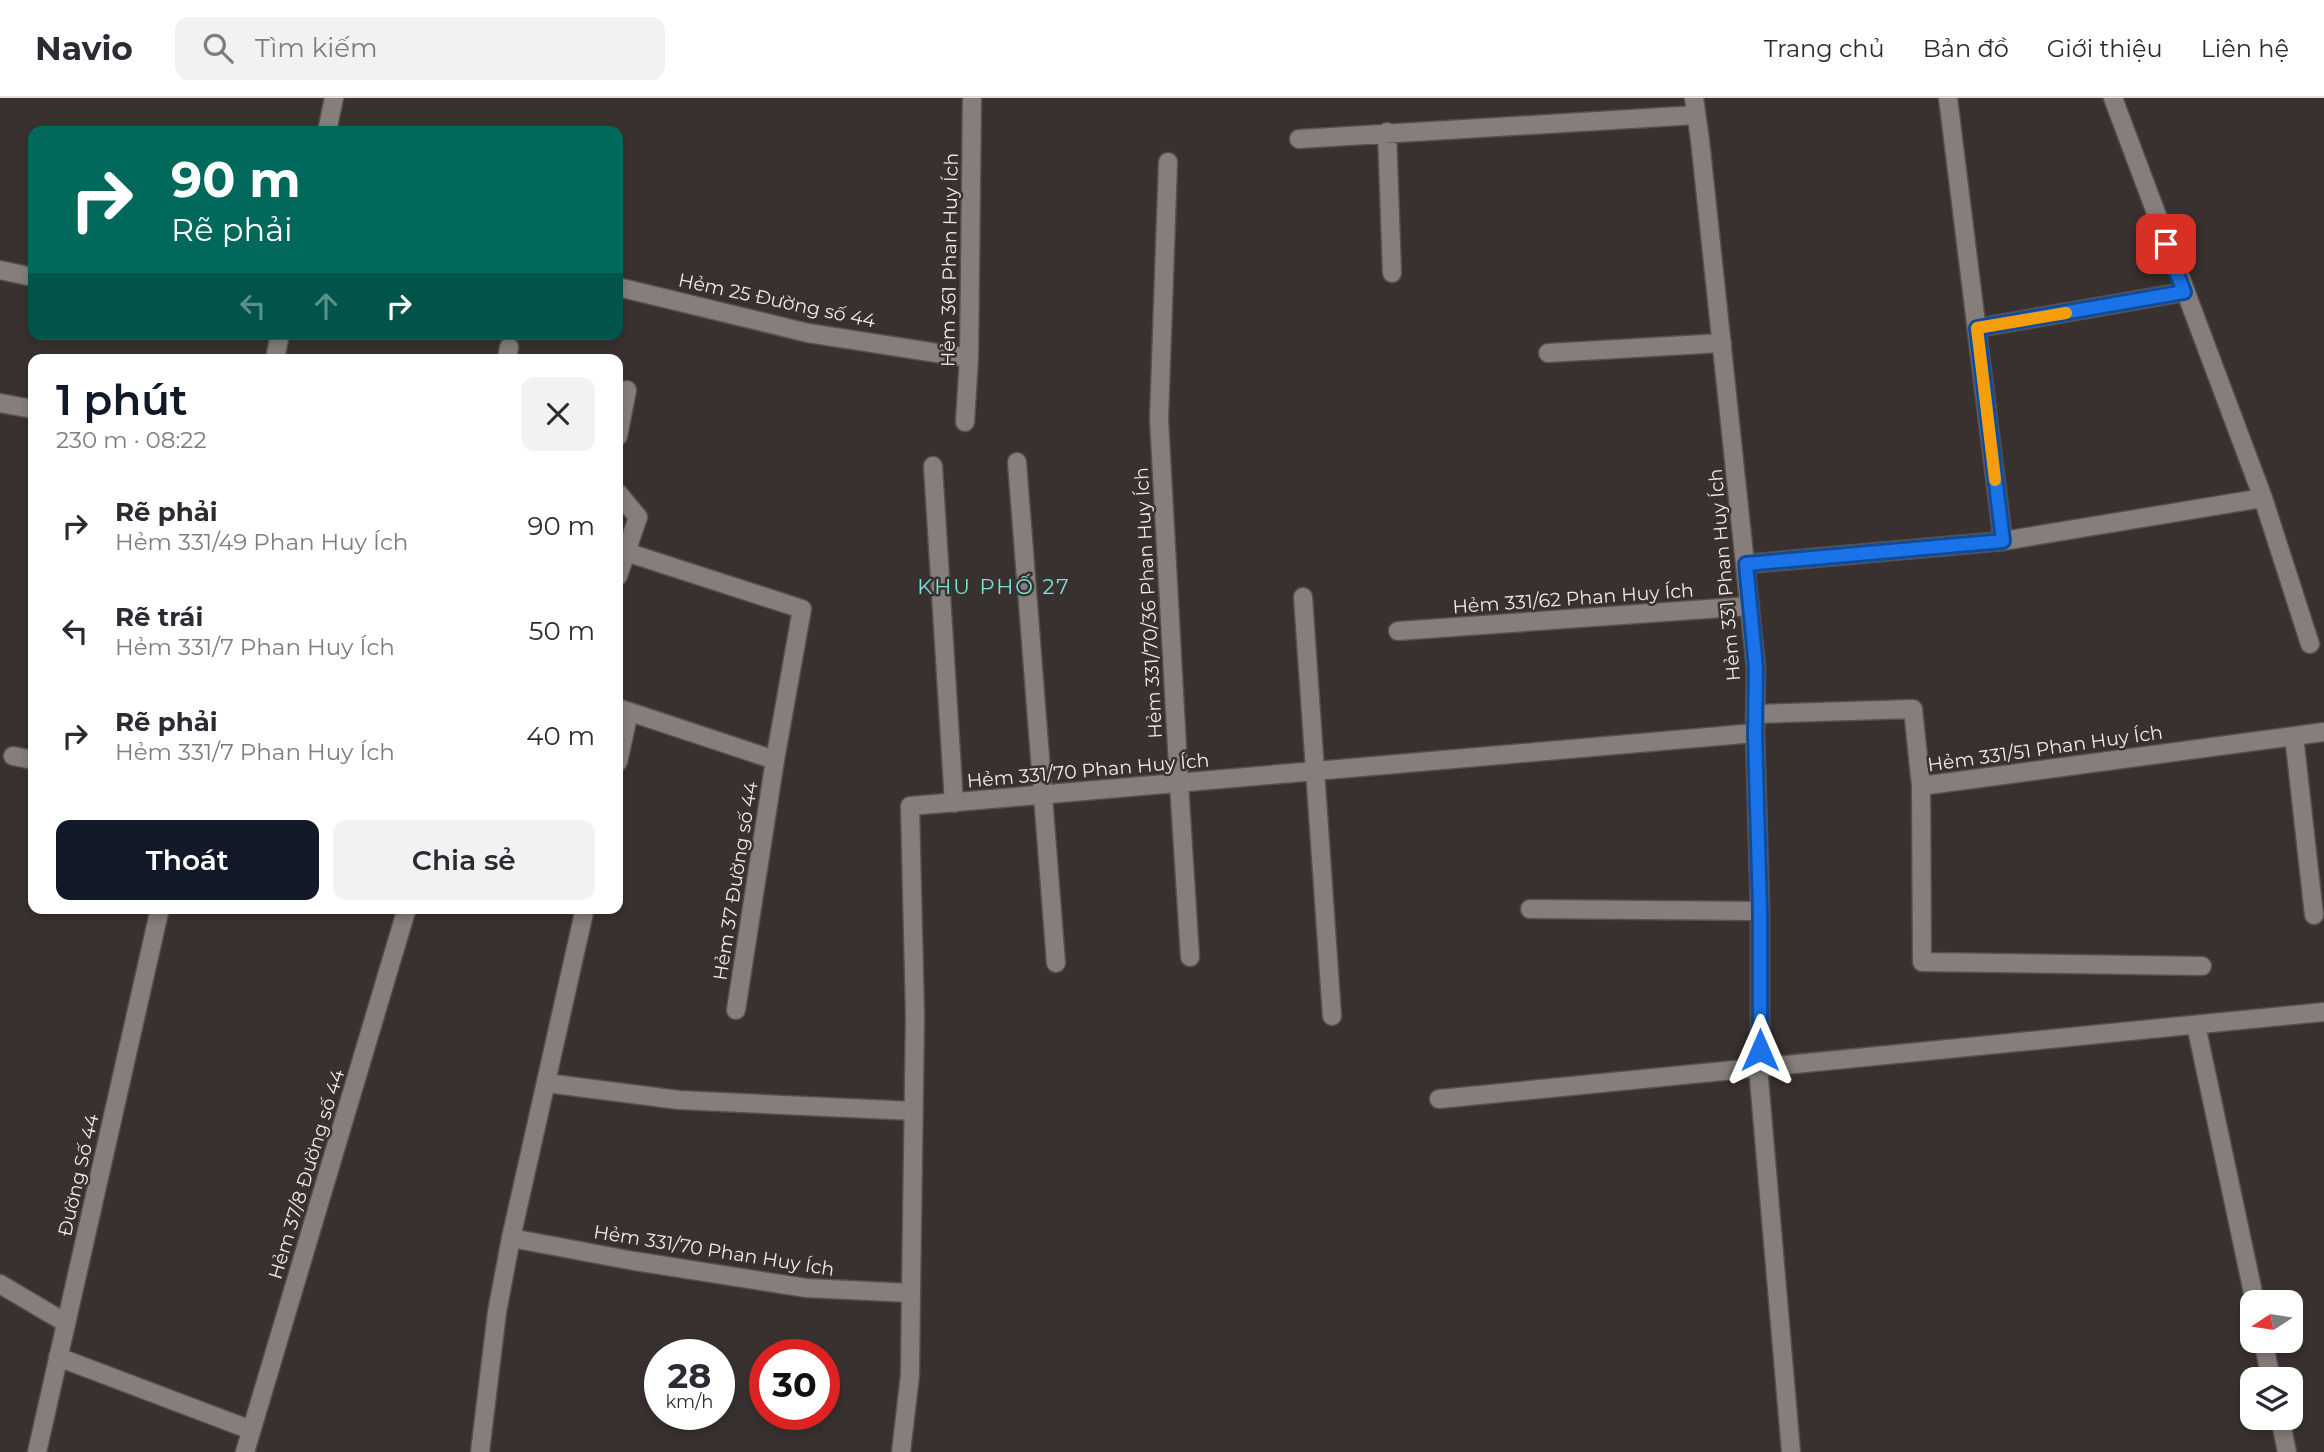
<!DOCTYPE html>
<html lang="vi">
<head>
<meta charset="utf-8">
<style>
	body { margin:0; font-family:Montserrat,sans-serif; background:#f2f2f3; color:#2b2b33; height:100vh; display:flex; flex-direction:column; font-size:26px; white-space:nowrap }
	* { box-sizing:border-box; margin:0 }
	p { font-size:23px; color:#7c7c81 }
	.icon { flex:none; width:38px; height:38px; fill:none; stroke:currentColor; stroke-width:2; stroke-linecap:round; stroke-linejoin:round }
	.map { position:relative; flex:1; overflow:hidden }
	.drawer { position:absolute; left:28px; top:256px; width:595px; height:560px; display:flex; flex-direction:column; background:#fff; border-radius:14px; box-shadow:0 4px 10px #0003 }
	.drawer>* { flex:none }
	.guide { position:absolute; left:28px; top:28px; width:595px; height:214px; border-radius:14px; box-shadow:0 4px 10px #0003; background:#00695c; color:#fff; overflow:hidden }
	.needle { width:46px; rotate:258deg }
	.controls { position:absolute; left:2240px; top:1192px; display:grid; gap:14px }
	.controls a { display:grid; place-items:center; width:63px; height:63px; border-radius:14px; background:#fff; box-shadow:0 4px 10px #0003; font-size:35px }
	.speed { position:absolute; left:644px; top:1241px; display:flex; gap:14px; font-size:35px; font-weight:700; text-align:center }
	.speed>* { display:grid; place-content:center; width:91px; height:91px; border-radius:50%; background:#fff; box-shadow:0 4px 10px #0003; line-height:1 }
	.speed small { font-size:18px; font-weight:400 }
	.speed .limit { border:10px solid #d22; background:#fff; color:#111 }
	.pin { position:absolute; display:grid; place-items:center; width:60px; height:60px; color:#fff; margin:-30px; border-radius:14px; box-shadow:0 4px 10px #0006 }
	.me { position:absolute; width:77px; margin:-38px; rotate:0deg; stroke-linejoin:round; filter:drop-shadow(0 0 5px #0008) }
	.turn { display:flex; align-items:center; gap:24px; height:147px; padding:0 28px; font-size:32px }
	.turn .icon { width:91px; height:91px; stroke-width:2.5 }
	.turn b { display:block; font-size:49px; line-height:60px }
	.lanes { display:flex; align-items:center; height:66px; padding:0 28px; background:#0003; justify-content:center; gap:35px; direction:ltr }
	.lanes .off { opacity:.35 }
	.round { display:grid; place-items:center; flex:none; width:74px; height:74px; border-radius:14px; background:#f2f2f3 }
	.overview { display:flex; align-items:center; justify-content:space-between; height:119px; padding:0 28px }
	h1 { font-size:42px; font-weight:600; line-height:52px; color:#111827 }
	.primary-button { display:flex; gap:14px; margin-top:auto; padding:14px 28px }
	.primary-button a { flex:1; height:80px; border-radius:14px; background:#111827; color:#fff; font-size:28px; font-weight:600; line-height:80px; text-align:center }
	.primary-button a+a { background:#f2f2f3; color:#2b2b33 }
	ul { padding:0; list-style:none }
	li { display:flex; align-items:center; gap:21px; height:105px; padding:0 28px }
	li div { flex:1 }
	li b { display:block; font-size:26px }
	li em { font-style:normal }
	header { display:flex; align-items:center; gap:42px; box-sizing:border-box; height:98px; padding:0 35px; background:#fff; border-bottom:2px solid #e1e1e2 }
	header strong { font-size:33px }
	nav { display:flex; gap:38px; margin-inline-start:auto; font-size:24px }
	.search { width:490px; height:63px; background:#f2f2f3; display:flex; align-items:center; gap:18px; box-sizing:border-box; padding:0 24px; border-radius:14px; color:#7c7c81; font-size:26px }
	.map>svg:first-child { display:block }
</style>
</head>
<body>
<header>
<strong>Navio</strong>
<div class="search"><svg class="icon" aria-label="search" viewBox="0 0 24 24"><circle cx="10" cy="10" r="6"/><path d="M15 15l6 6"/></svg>Tìm kiếm</div>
<nav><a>Trang chủ</a><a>Bản đồ</a><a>Giới thiệu</a><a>Liên hệ</a></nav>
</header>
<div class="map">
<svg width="2324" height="1354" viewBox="0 0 2324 1354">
	<rect width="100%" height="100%" fill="#38312f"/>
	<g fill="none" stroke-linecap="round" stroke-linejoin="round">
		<defs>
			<path id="lane" d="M1948,0L2003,443
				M2113,0L2263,400
				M1387,34L1392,175
				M1299,41L1696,17
				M0,172L33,179
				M618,189L808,235L969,260
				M1977,230L2184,194
				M1548,255L1722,245
				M507,261L509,249
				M0,305L33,311
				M965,324L969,260L972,0
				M618,338L627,292
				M1017,364L1056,865
				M933,368L954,705
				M618,395L638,419L618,478
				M626,454L802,511L775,662L736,912
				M1303,499L1332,918
				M1398,533L1750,508
				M618,610L775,662
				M1755,616L1913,611L1921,688L2324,634
				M2294,638L2314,817
				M13,658L33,662
				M1179,686L1190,859
				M1921,688L1922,864L2202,868
				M1530,811L1760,813
				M2196,927L2255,1204
				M546,985L679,1002L913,1013
				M1439,1001L2324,914
				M0,1186L66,1225
				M2263,1242L2271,1281
				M58,1259L251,1332
				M2280,1320L2287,1354
				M245,1354L407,810
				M480,1354L497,1214L511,1140
				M901,1354L910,1277L911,1195"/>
			<path id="street" d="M1694,0L1700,42L1756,570L1755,635L1760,813V952
				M327,33L334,0
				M1168,64L1159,321L1179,686
				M275,261L280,236
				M1746,466L2003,443L2263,400L2310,546
				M618,664L629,614
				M585,810L511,1140L634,1163L806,1190L911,1195L915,918L910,708L1755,635
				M1758,969L1791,1354
				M37,1354L160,810"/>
		</defs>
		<!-- lane casing -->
		<use href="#lane" stroke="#554f4d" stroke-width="21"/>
		<!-- street casing -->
		<use href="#street" stroke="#554f4d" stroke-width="21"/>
		<!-- lane -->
		<use href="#lane" stroke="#857e7b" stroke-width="18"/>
		<!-- street -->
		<use href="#street" stroke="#857e7b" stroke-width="18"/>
	</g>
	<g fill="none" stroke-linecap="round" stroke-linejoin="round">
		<defs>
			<path id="route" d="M1760,952V813L1755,635L1756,570L1746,466L2003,443L1977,230L2184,194L2166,146"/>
		</defs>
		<!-- route casing -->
		<use href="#route" stroke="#114b97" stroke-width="18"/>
		<!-- route -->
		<use href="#route" stroke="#1a73e8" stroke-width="12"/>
		<!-- slow -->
		<path stroke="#f59e0b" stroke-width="12" d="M1995,382L1977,230L2066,215"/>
	</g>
	<g text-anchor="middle" stroke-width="5" stroke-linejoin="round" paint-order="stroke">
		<!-- street labels -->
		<g font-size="19" fill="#ede9e7" stroke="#38312f">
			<text transform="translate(949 162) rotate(-89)" y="7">Hẻm 361 Phan Huy Ích</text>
			<text transform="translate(777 202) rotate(12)" y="7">Hẻm 25 Đường số 44</text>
			<text transform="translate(1724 477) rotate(-95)" y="7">Hẻm 331 Phan Huy Ích</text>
			<text transform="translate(1573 500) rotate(-4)" y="7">Hẻm 331/62 Phan Huy Ích</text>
			<text transform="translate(1148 505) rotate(-93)" y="7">Hẻm 331/70/36 Phan Huy Ích</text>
			<text transform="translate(2045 650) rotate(-8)" y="7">Hẻm 331/51 Phan Huy Ích</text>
			<text transform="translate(1088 672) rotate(-5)" y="7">Hẻm 331/70 Phan Huy Ích</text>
			<text transform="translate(735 783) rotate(-81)" y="7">Hẻm 37 Đường số 44</text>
			<text transform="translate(306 1076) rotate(-73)" y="7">Hẻm 37/8 Đường số 44</text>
			<text transform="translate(78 1077) rotate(-77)" y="7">Đường Số 44</text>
			<text transform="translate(714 1152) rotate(9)" y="7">Hẻm 331/70 Phan Huy Ích</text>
		</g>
		<!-- neighbourhood labels -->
		<g font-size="21" letter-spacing="2" fill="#77e3dd" stroke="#38312f">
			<text x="994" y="496">KHU PHỐ 27</text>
		</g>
	</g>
</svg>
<div class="controls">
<a><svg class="needle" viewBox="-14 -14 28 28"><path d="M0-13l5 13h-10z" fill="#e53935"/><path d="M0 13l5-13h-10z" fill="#7c7c81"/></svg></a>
<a><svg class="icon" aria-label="layers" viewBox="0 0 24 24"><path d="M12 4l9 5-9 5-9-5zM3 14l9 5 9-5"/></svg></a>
</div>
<div class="speed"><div>28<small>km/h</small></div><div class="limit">30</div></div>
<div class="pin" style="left:2166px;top:146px;background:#d93025"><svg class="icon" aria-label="arrive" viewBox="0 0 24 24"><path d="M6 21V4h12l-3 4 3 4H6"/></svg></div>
<svg class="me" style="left:1760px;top:952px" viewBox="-20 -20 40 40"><path d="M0-17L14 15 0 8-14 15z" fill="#1a73e8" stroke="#fff" stroke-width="4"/></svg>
<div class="guide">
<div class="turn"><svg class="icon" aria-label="right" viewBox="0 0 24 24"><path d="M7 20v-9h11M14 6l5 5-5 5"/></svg><div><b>90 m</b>Rẽ phải</div></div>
<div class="lanes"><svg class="icon off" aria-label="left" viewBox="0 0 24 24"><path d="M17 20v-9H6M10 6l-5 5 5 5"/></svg><svg class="icon off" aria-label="ahead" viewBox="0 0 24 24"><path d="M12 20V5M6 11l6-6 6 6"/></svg><svg class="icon" aria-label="right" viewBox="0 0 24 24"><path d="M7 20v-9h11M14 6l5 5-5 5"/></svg></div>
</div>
<section class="drawer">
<div class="overview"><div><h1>1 phút</h1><p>230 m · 08:22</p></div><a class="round"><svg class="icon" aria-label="close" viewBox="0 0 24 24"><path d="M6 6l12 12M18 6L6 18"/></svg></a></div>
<ul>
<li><svg class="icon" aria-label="right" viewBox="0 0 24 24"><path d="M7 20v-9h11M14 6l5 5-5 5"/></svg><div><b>Rẽ phải</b><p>Hẻm 331/49 Phan Huy Ích</p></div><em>90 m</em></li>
<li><svg class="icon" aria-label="left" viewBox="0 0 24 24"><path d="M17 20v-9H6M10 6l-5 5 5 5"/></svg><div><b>Rẽ trái</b><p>Hẻm 331/7 Phan Huy Ích</p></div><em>50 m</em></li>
<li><svg class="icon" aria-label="right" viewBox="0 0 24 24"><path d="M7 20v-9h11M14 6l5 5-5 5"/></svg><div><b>Rẽ phải</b><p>Hẻm 331/7 Phan Huy Ích</p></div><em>40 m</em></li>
</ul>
<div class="primary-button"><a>Thoát</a><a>Chia sẻ</a></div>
</section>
</div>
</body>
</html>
